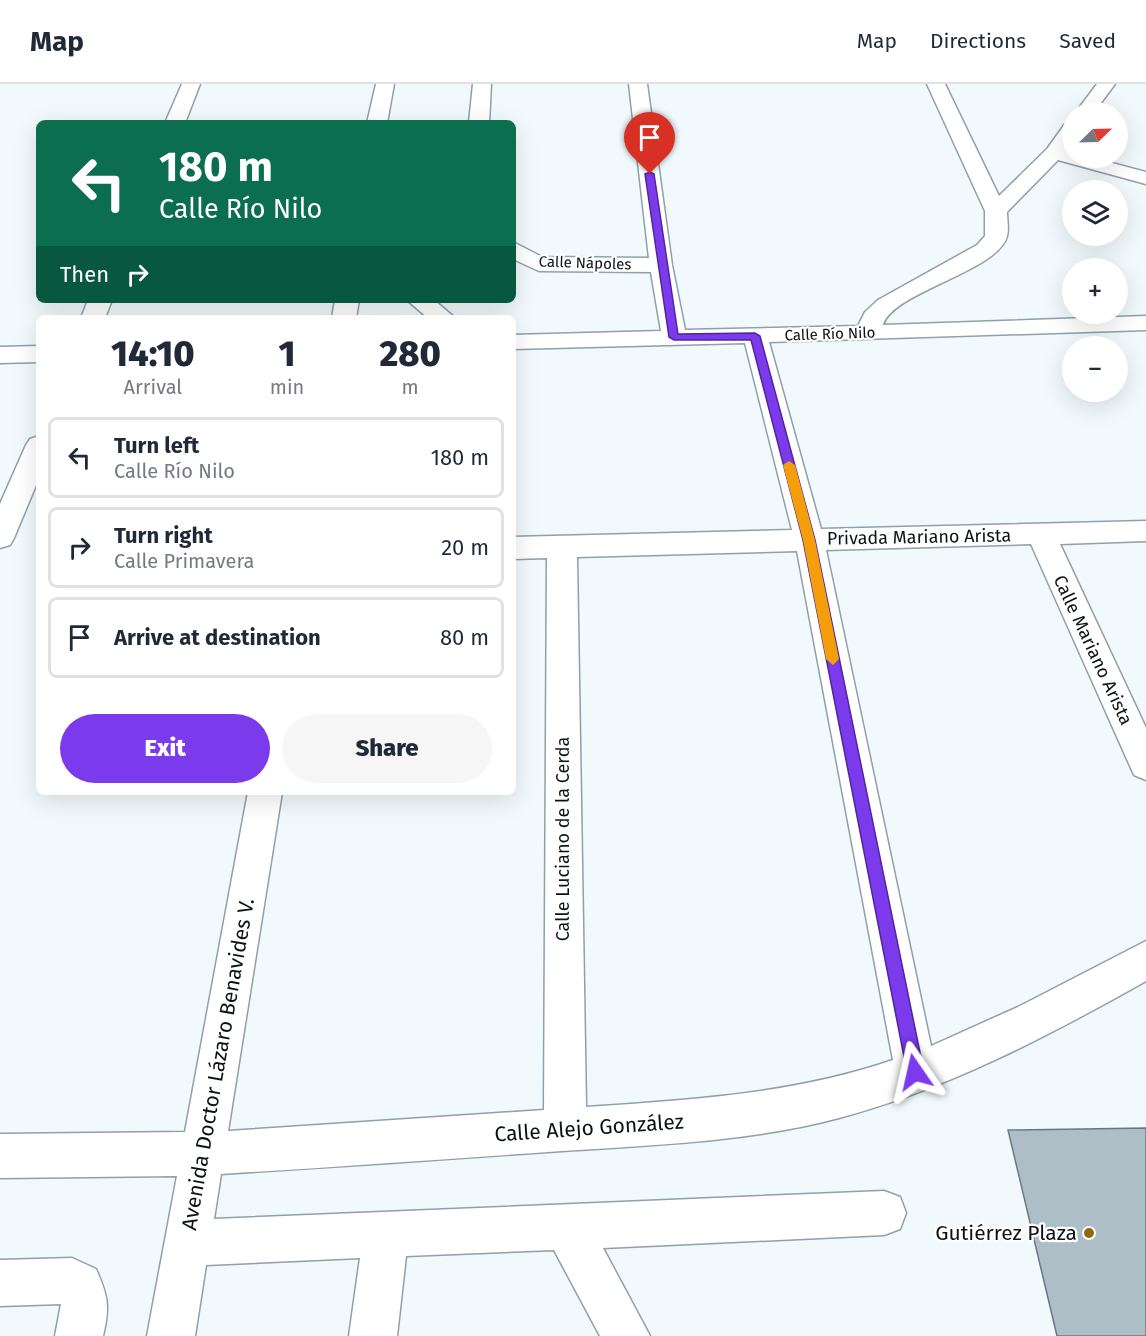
<!DOCTYPE html>
<html lang="en">
<head>
<meta charset="utf-8">
<style>
	body { margin:0; font-family:"Fira Sans",sans-serif; background:#f6f6f7; color:#1f2937; height:100vh; display:flex; flex-direction:column; font-size:22px; white-space:nowrap }
	* { box-sizing:border-box; margin:0 }
	p { font-size:20px; color:#747a83 }
	.icon { flex:none; width:33px; height:33px; fill:none; stroke:currentColor; stroke-width:2; stroke-linecap:round; stroke-linejoin:round }
	.map { position:relative; flex:1; overflow:hidden }
	.side { position:absolute; left:36px; top:231px; width:480px; height:480px; display:flex; flex-direction:column; background:#fff; border-radius:9px; box-shadow:0 6px 24px #0002 }
	.side>* { flex:none }
	.top-card { position:absolute; left:36px; top:36px; width:480px; height:183px; border-radius:9px; box-shadow:0 6px 24px #0002; background:#0b6e4f; color:#fff; overflow:hidden }
	.needle { width:39px; rotate:67deg }
	.controls { position:absolute; left:1062px; top:18px; display:grid; gap:12px }
	.controls a { display:grid; place-items:center; width:66px; height:66px; border-radius:50%; background:#fff; box-shadow:0 6px 24px #0002; font-size:30px }
	.pin { position:absolute; display:grid; place-items:center; width:51px; height:51px; color:#fff; margin:-62px -26px; border-radius:50% 50% 50% 0; rotate:-45deg; box-shadow:0 0 6px #0007 }
	.pin .icon { rotate:45deg }
	.me { position:absolute; width:66px; margin:-33px; rotate:349deg; stroke-linejoin:round; filter:drop-shadow(0 0 4px #0008) }
	.turn { display:flex; align-items:center; gap:21px; height:126px; padding:0 24px; font-size:27px }
	.turn .icon { width:78px; height:78px; stroke-width:2.5 }
	.turn b { display:block; font-size:42px; line-height:51px }
	.then { display:flex; align-items:center; height:57px; padding:0 24px; background:#0003; gap:12px; font-size:22px }
	.eta { display:flex; justify-content:space-evenly; align-items:center; height:102px; text-align:center }
	.eta b { font-size:36px; font-weight:800; line-height:42px }
	.button { display:flex; gap:12px; margin-top:auto; padding:12px 24px }
	.button a { flex:1; height:69px; border-radius:36px; background:#7c3aed; color:#fff; font-size:24px; font-weight:800; line-height:69px; text-align:center }
	.button a+a { background:#f6f6f7; color:#1f2937 }
	ul { padding:0; list-style:none }
	li { display:flex; align-items:center; gap:18px; height:81px; margin:0 12px 9px; padding:0 12px; border:3px solid #e0e1e3; border-radius:9px }
	li div { flex:1 }
	li b { display:block; font-size:22px }
	li em { font-style:normal }
	header { display:flex; align-items:center; gap:36px; box-sizing:border-box; height:84px; padding:0 30px; background:#fff; border-bottom:2px solid #e0e1e3 }
	header strong { font-size:28px }
	nav { display:flex; gap:33px; margin-inline-start:auto; font-size:21px }
	.map>svg:first-child { display:block }
</style>
</head>
<body>
<header>
<strong>Map</strong>
<nav><a>Map</a><a>Directions</a><a>Saved</a></nav>
</header>
<div class="map">
<svg width="1146" height="1252" viewBox="0 0 1146 1252">
	<rect width="100%" height="100%" fill="#f1f9fc"/>
	<!-- building -->
	<path fill="#adbec7" stroke="#697982" stroke-width="1.5" d="M1146,1044V1252H1057L1008,1046Z"/>
	<g fill="none" stroke-linecap="round" stroke-linejoin="round">
		<defs>
			<path id="minor" d="M182,0H200L185,39H165Z
				M376,0H394L387,39H367Z
				M473,0H491L489,39H469Z
				M629,0H647L672,181L685,246L858,242L865,228L878,216L977,161L985,152V127L927,0H945L999,112L1047,65L1065,40L1072,38V57L1066,66L1072,68V74H1093L1146,88V100L1058,76L1007,128C1007,135 1009,145 1007,152C999,187 892,208 883,241L1146,232V246L769,258L821,445L1146,437V457L1060,460L1146,644V696L1134,691L1031,460L826,466L931,962L1020,922L1146,857V897C1048,952 948,1005 839,1034C749,1058 654,1061 562,1067C448,1075 335,1083 221,1090L214,1135L884,1107L900,1113L906,1129L900,1145L884,1151L603,1164L650,1252H600L554,1166L406,1172L397,1252H349L360,1174L206,1181L195,1252H147L177,1092L0,1094V1050L185,1048L248,708H282L228,1047L544,1026L547,474L513,475V453L792,446L745,259L513,265V251L661,247L651,188L539,187L513,175V158L542,173L649,174ZM797,467L893,976C794,1010 690,1016 586,1023L577,473Z
				M1097,0H1115L1094,28H1076Z
				M88,216H112L105,234H81Z
				M335,216H359L356,234H332Z
				M407,216H434L455,234H428Z
				M39,262V278L0,279V263Z
				M39,352V394L14,454L10,461L0,464V420L26,361L30,355Z
				M72,1174L96,1185C108,1212 110,1223 103,1252H55L61,1220L0,1222V1176Z"/>
		</defs>
		<!-- minor casing -->
		<use href="#minor" stroke="#8fa0a9" stroke-width="3"/>
		<!-- minor -->
		<use href="#minor" fill="#fff" fill-rule="evenodd"/>
	</g>
	<!-- route -->
	<path fill="#7c3aed" stroke="#51269a" stroke-width="1.5" d="M650,88L654,90L678,250L755,249L760,252L815,456L924,988L922,994L915,996L909,994L907,988L803,456L751,256H674L669,253L645,90Z"/>
	<!-- slow -->
	<path fill="#f59e0b" d="M789,377L795,381L815,456L839,575L833,581L826,575L803,456L783,381Z"/>
	<!-- markers -->
	<circle fill="#90680e" stroke="#fff" stroke-width="2" cx="1089" cy="1149" r="6"/>
	<g text-anchor="middle" stroke-width="4.5" stroke-linejoin="round" paint-order="stroke">
		<!-- far-street labels -->
		<g font-size="15" fill="#0c1216" stroke="#fff">
			<text transform="translate(585 179) rotate(2)" y="5">Calle Nápoles</text>
			<text transform="translate(830 250) rotate(-2)" y="5">Calle Río Nilo</text>
		</g>
		<!-- street labels -->
		<g font-size="18" fill="#0c1216" stroke="#fff">
			<text transform="translate(919 453) rotate(-1)" y="6">Privada Mariano Arista</text>
			<text transform="translate(1093 566) rotate(65)" y="6">Calle Mariano Arista</text>
			<text transform="translate(563 755) rotate(-90)" y="6">Calle Luciano de la Cerda</text>
		</g>
		<!-- near-street labels -->
		<g font-size="21" fill="#0c1216" stroke="#fff">
			<text transform="translate(218 980) rotate(-80)" y="7">Avenida Doctor Lázaro Benavides V.</text>
			<text transform="translate(589 1044) rotate(-4)" y="7">Calle Alejo González</text>
		</g>
		<!-- near-poi labels -->
		<g font-size="21" fill="#0c1216" stroke="#fff" text-anchor="end">
			<text x="1077" y="1156">Gutiérrez Plaza</text>
		</g>
	</g>
</svg>
<div class="controls">
<a><svg class="needle" viewBox="-14 -14 28 28"><path d="M0-13l5 13h-10z" fill="#e53935"/><path d="M0 13l5-13h-10z" fill="#747a83"/></svg></a>
<a><svg class="icon" aria-label="layers" viewBox="0 0 24 24"><path d="M12 4l9 5-9 5-9-5zM3 14l9 5 9-5"/></svg></a>
<a>+</a>
<a>−</a>
</div>
<div class="pin" style="left:650px;top:90px;background:#d93025"><svg class="icon" aria-label="arrive" viewBox="0 0 24 24"><path d="M6 21V4h12l-3 4 3 4H6"/></svg></div>
<svg class="me" style="left:915px;top:988px" viewBox="-20 -20 40 40"><path d="M0-17L14 15 0 8-14 15z" fill="#7c3aed" stroke="#fff" stroke-width="4"/></svg>
<div class="top-card">
<div class="turn"><svg class="icon" aria-label="left" viewBox="0 0 24 24"><path d="M17 20v-9H6M10 6l-5 5 5 5"/></svg><div><b>180 m</b>Calle Río Nilo</div></div>
<div class="then">Then<svg class="icon" aria-label="right" viewBox="0 0 24 24"><path d="M7 20v-9h11M14 6l5 5-5 5"/></svg></div>
</div>
<section class="side">
<div class="eta">
<div><b>14:10</b><p>Arrival</p></div>
<div><b>1</b><p>min</p></div>
<div><b>280</b><p>m</p></div>
</div>
<ul>
<li><svg class="icon" aria-label="left" viewBox="0 0 24 24"><path d="M17 20v-9H6M10 6l-5 5 5 5"/></svg><div><b>Turn left</b><p>Calle Río Nilo</p></div><em>180 m</em></li>
<li><svg class="icon" aria-label="right" viewBox="0 0 24 24"><path d="M7 20v-9h11M14 6l5 5-5 5"/></svg><div><b>Turn right</b><p>Calle Primavera</p></div><em>20 m</em></li>
<li><svg class="icon" aria-label="arrive" viewBox="0 0 24 24"><path d="M6 21V4h12l-3 4 3 4H6"/></svg><div><b>Arrive at destination</b></div><em>80 m</em></li>
</ul>
<div class="button"><a>Exit</a><a>Share</a></div>
</section>
</div>
</body>
</html>
